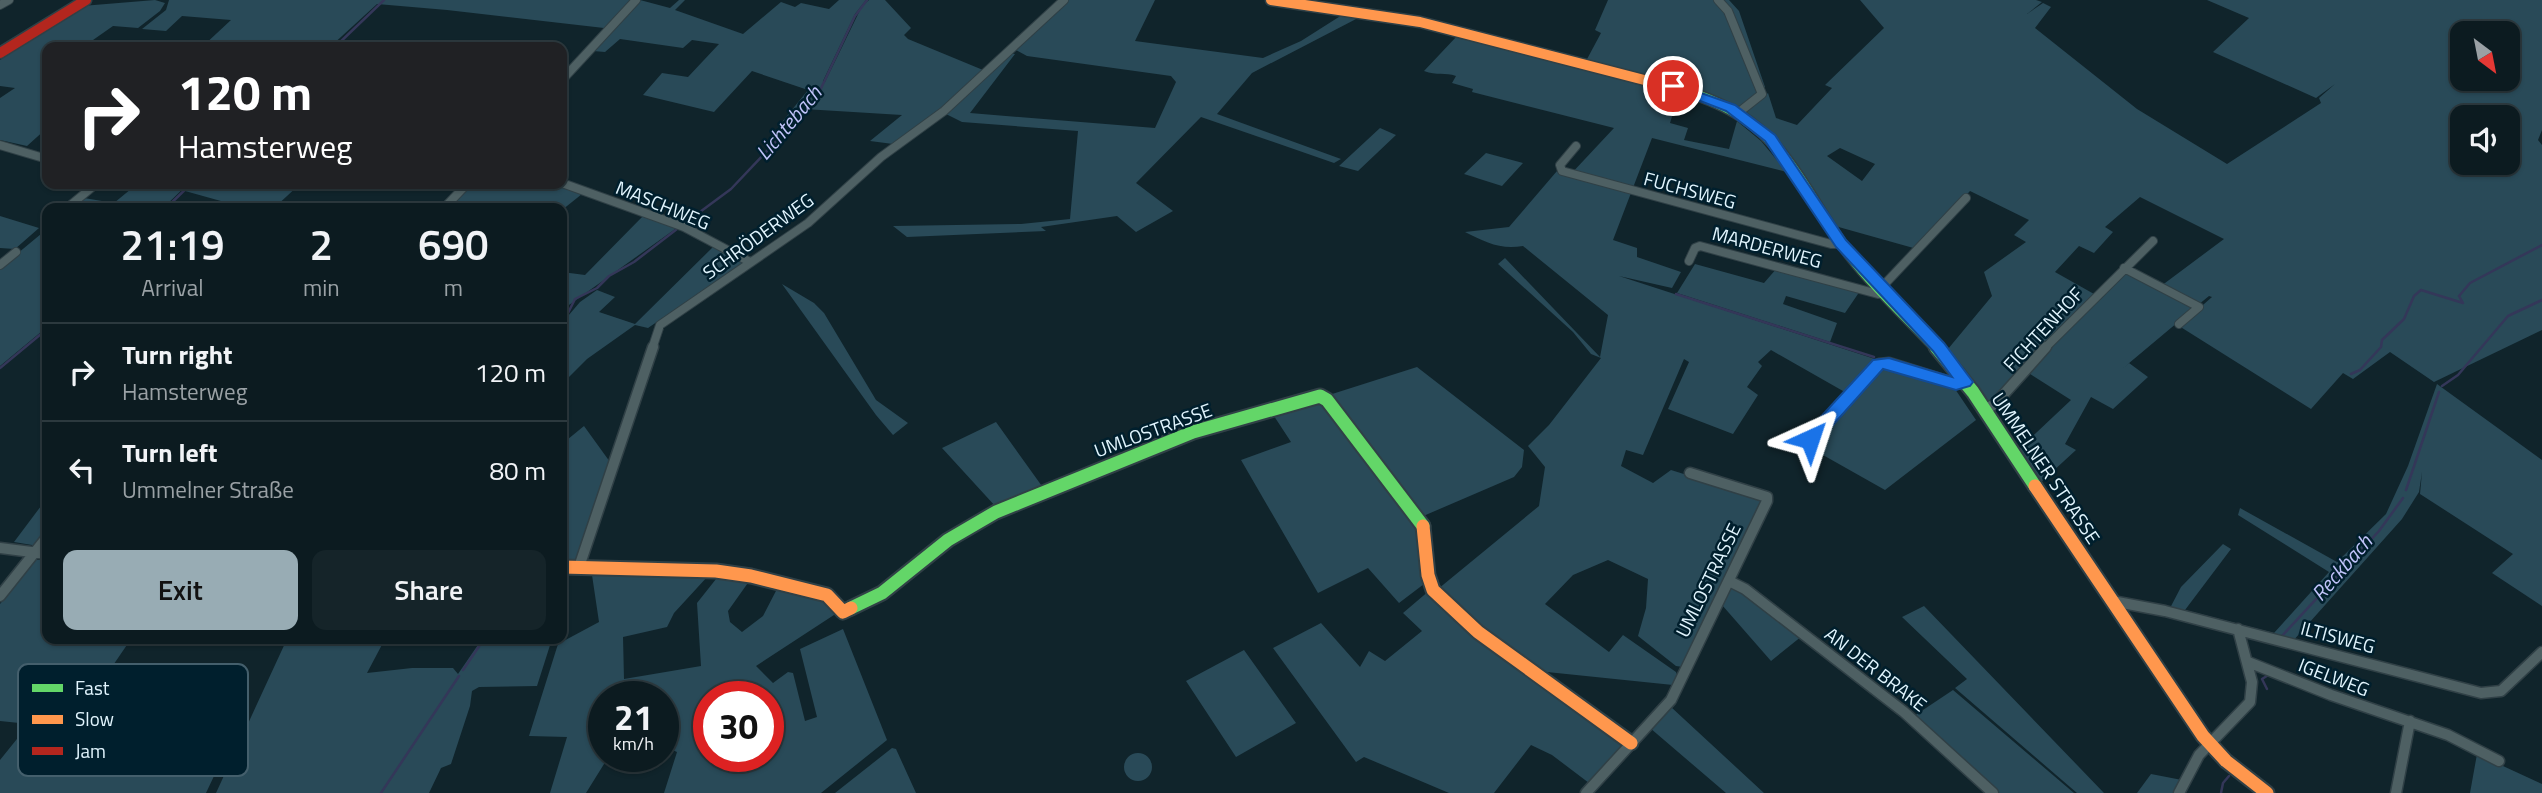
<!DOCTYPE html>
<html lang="en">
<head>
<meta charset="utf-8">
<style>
	body { margin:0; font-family:"Titillium Web",sans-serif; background:#152429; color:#f1f3f6; height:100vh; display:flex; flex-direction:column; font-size:26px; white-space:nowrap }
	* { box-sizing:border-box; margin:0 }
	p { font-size:23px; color:#9aa1a5 }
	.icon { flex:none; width:38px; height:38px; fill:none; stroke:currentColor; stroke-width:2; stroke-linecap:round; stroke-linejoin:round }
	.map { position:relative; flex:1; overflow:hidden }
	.details { position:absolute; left:42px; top:203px; width:525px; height:441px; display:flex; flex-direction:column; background:#0c1b20; border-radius:14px; box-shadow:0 2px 5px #0004,0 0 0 2px #2c393e }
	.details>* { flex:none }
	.guide { position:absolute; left:42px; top:42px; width:525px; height:147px; border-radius:14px; box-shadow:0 2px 5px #0004,0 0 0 2px #2c393e; background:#202124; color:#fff; overflow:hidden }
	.needle { width:46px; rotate:148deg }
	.controls { position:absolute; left:2450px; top:21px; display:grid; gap:14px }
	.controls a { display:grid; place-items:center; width:70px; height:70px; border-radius:14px; background:#0c1b20; box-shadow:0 2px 5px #0004,0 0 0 2px #2c393e; font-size:35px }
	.speed { position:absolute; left:588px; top:681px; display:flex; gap:14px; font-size:35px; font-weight:700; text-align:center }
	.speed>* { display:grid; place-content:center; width:91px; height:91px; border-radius:50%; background:#0c1b20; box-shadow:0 2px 5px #0004,0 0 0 2px #2c393e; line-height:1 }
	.speed small { font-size:18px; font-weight:400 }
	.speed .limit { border:10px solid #d22; background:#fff; color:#111 }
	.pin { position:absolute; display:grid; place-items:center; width:60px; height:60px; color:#fff; margin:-30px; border:4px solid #fff; border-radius:50%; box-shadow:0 2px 7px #0007 }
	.me { position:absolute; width:77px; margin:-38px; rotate:42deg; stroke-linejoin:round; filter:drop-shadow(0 0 5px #0008) }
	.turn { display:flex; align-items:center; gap:24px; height:147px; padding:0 21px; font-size:32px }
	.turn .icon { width:91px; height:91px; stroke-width:2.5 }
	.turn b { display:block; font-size:49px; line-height:60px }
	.eta { display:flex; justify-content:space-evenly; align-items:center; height:119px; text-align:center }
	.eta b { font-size:42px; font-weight:600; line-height:49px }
	.primary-button { display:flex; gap:14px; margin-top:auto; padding:14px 21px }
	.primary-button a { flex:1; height:80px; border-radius:14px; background:#98acb4; color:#111; font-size:28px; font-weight:600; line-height:80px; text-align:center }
	.primary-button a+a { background:#152429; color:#f1f3f6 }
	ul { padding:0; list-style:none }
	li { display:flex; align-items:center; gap:21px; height:98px; padding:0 21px; border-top:2px solid #2c393e }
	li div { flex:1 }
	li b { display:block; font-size:26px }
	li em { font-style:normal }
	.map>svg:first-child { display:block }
</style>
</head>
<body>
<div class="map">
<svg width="2542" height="793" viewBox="0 0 2542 793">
	<rect width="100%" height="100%" fill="#10242b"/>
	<!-- green -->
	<path fill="#294a58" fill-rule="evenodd" d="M155,0L165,3L160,11L138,28L113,26L83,47H47V67L42,71L47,72V128L27,146L0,140V98L15,88L0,86V60L82,6Z
		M169,0H631L604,28L447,10L377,4L330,47H202L231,20L182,16L166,31L142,29L166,10Z
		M640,0L670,8L679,0H685L675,10L743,34L781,2L795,7L801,3L829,9L839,0H866L855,14L823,81L825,82L862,6L869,0H885L911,28L904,35L908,39L983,70L942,109L893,144L870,141L902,115L804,109L785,129L778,127L808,90L752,71L714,112L643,95L662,73L688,77L719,44L692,40L683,48L620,39L605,52L593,51Z
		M1067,0H1155L1135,41L1263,58L1301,41L1342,15L1358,18L1252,73L1217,114L1341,159L1334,163L1201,117L1136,183L1173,211L1136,232L1117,216L1041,227L1046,231L907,237L893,226L1021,224L1070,219L1078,131L962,122L946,114L1009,53L1015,54L970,113L1155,128L1176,82L1171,76L1027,56L1014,49Z
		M1608,0H1729L1739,11L1765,87L1739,109L1586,61L1601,33L1595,30Z
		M1860,0H2036L2042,2L2027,14L2043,3L2051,7L2035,28L2137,109L2227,164L2321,103L2319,98L2335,84L2316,98L2213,52L2249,18L2207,0H2542V130L2538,140L2542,145V330L2434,382L2390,352L2353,379L2343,373L2311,409L2179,326L2212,297L2209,296L2198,305L2161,286L2224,239L2140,197L2105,227L2113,232L2094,253L2079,246L2055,272L2094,294L1993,403L1987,404L1948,349L1992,296L1984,272L2026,242L2014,235L2029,220L1970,191L1917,249L1835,226C1809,186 1787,139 1744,113L1768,93L1776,118L1797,125L1832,88L1825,85L1884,28ZM2462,33H2508V79H2462ZM2479,110L2481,117H2508V163H2462V117H2479ZM1840,148L1875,164L1862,181L1827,156Z
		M1457,36L1679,94L1670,123L1688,128L1684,140L1729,149L1737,121L1761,141L1787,172L1652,138L1613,240L1637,248V257L1681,272L1672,288L1619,276L1878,360L1850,392L1843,391L1771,350L1758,362L1762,366L1747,387L1758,395L1733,434L1668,409L1689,362L1684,359L1643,455L1626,450L1621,466L1653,483L1671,470L1764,499L1683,667L1676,666L1638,636L1646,608L1648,579L1608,560L1573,575L1545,604L1609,652L1623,635L1676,672L1678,678L1673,685L1547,672L1545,677L1477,627L1438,589L1539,506L1545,467L1528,446L1549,425L1601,358L1591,354L1573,332L1498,264L1505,258L1600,357L1608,315L1523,246C1500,250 1485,242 1465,232L1509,227L1557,171L1570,175L1614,128L1472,92L1473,89L1452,83L1456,76C1445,72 1437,76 1424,71Z
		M1380,128L1396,135L1358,171L1339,166Z
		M1486,153L1523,163L1502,186L1464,174Z
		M137,184H188L163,208H72L84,198L114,203Z
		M193,184H300L274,208H246L185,191Z
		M470,184H554L582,194L562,210L448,208Z
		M0,216L39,228L15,249L0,248Z
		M643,216L678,227L562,310V272L585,275Z
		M47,229V327L0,366V268Z
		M714,246L743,263L648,328L635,325L587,359L562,384V323L580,302L597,290L615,297L599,312L635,324Z
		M1695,264L1764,283L1777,268L1860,291L1845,313L1786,296L1783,304L1837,323L1830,342L1677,293Z
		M2123,272L2196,307L2122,369L2129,363L2148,377L2113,409L2091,397L2065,444L2076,450L2039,484L2017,451L2071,400L2027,372Z
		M782,284L814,303L824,313L876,400L908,423L893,435L876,415Z
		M1417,367L1524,450L1522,467L1514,477L1421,517L1329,395Z
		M1883,367L1897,368L1953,386L1976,420L1885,490L1807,446Z
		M2437,384L2542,460V606L2492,573L2513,554L2420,494L2422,472L2419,492L2402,519L2292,642L2169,610L2181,587L2223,544L2231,549L2185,610L2274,633L2329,572L2238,515L2240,508L2337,562L2386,514L2408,466Z
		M1322,402L1420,530L1424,584L1399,603L1368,568L1318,593L1241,460L1291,442L1272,413Z
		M996,422L1044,489L996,507L942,448Z
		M584,426L610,462L578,561H562V444Z
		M47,498V534L38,546L14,542Z
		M36,560H47V639H131L92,696L236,707L221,738L231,740L206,793H0V760L29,724L0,721V604Z
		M720,574L750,580L728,611L730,622L742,632L763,616L778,587L819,596L837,613L756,666L773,683L788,672L793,673L805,721L817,717L800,649L843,629L887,740L821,793H664L677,752L663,746V696H604V756H609L586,793H550L567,737L529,736L558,644L599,622L592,575L708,576L674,613L667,627L623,637L624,679L701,666L697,603ZM709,696H768V756H709Z
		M1731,587L1745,592L1802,636L1771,661L1722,605Z
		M1430,590L1626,743L1589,783L1552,755L1531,745L1494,793H1449L1364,757L1356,762L1273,648L1321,623L1360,667L1369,651L1385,661L1422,631L1403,613Z
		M1924,606L2104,793H2077L1955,688L1967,679L1902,617Z
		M287,639H385L367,673L412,668H453L458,674L482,639H552L537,686L479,687L472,691L470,706L451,764L441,768L429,793H216Z
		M1244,650L1296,723L1236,757L1186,681Z
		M1953,690L2074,793H1997L1914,716Z
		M1671,707L1764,793H1726L1650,728Z
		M892,748L896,749L916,793H835Z
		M1124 767a14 14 0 1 1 28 0a14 14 0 1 1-28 0Z
		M2477,754L2542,784V793H2470Z
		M2151,774L2182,780L2175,793H2137Z"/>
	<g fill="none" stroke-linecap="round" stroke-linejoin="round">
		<!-- stream -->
		<path stroke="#343759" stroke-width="2.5" d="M335,47L384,0
			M166,208L191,184
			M685,223L731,189L816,99L855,16L867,0
			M1676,294L1874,357
			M568,313L575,299L597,288L609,276L634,262L677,229
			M562,320L564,317
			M0,368L47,329
			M2351,374L2360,370L2381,347L2382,340L2404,319L2414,296L2421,290L2463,303L2459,296L2470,283L2542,245
			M2442,386L2458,375L2508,316L2542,300
			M2406,490L2439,392
			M2281,637L2379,531L2403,498
			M463,670L484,639
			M2267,689L2262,679L2270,674
			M381,793L459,676
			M2221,793L2223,783L2229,776"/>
		<defs>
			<path id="street-far1" d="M1718,0L1728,11L1762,94L1738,113
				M0,5L9,0
				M562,80L636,0
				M0,145L47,159
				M1576,146L1560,165L1562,171L1831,244H1841
				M562,183L684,227L750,262
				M67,208L96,184
				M444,208L467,184
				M1689,261L1695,248L1700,246L1878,294L1886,293
				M0,265L16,252
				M2124,268L2199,307L2179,324
				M1881,288L1966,198
				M652,349L660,325L808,223L881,157L944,111L1064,0
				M2044,349L2153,241"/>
			<path id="street" d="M1984,410L1995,404L2046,347
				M1810,439L1879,364L1889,363L1956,384L1965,382
				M0,548L47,554
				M579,567L653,347
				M1729,581L1745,589L1904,712L1993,793
				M0,596L47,537
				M2112,601L2165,611L2481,693L2501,691L2542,652
				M2248,662L2331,695L2448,735L2499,761
				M1586,793L1671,700L1767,501V497L1690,473
				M2179,793L2199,755L2250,702L2252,682L2238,629
				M2396,793L2410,721"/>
			<path id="fast-far1" d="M1683,90C1704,97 1723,104 1741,116C1793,149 1816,213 1853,259C1878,291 1909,319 1937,349"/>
			<path id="fast" d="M1936,347L1973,392L2035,486
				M851,608L882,593L948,540L996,512L1193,432L1320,396L1327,400L1423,526"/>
			<path id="slow-far1" d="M1271,0L1420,22L1683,90"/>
			<path id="slow" d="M2035,486L2203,736L2226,761L2267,793
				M1423,526L1428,575L1433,590L1478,632L1631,743
				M562,567L716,571L751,576L827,595L843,612L851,608"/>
			<path id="jam" d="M0,53L86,0"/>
		</defs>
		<!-- street-far1 casing -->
		<use href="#street-far1" stroke="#304046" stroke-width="10"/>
		<!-- street casing -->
		<use href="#street" stroke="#304046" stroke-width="13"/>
		<!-- fast-far1 casing -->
		<use href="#fast-far1" stroke="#304046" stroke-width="13"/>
		<!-- fast casing -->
		<use href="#fast" stroke="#304046" stroke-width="17"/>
		<!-- slow-far1 casing -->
		<use href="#slow-far1" stroke="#304046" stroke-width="13"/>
		<!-- slow casing -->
		<use href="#slow" stroke="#304046" stroke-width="17"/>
		<!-- jam casing -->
		<use href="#jam" stroke="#304046" stroke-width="13"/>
		<!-- street-far1 -->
		<use href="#street-far1" stroke="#4e6063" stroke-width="8"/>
		<!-- street -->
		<use href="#street" stroke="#4e6063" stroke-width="10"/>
		<!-- fast-far1 -->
		<use href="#fast-far1" stroke="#63d668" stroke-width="10"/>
		<!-- fast -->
		<use href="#fast" stroke="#63d668" stroke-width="13"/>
		<!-- slow-far1 -->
		<use href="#slow-far1" stroke="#ff974d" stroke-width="10"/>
		<!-- slow -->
		<use href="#slow" stroke="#ff974d" stroke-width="13"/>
		<!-- jam -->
		<use href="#jam" stroke="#b3261e" stroke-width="10"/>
	</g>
	<!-- route -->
	<path fill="#1a73e8" stroke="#114b97" stroke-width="2" d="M1673,83L1735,105L1775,135L1846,240L1944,343L1970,378L1973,382L1970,386L1956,390L1883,369L1816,444H1804L1802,439L1804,435L1873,360L1889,358L1952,377L1933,351L1836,247L1765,141L1726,111L1669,89V84Z"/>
	<g text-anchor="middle" stroke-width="5" stroke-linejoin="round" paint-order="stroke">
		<!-- street labels -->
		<g font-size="19" fill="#e1f5fe" stroke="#001f2d">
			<text transform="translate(1690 190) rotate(15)" y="7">FUCHSWEG</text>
			<text transform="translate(663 205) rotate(22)" y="7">MASCHWEG</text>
			<text transform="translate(758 236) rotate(-36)" y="7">SCHRÖDERWEG</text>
			<text transform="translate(1767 247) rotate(15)" y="7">MARDERWEG</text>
			<text transform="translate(2043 329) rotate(-47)" y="7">FICHTENHOF</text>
			<text transform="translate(1153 430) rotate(-20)" y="7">UMLOSTRASSE</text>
			<text transform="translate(2046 468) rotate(56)" y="7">UMMELNER STRASSE</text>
			<text transform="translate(1708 580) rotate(-64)" y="7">UMLOSTRASSE</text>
			<text transform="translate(2338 637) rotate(15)" y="7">ILTISWEG</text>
			<text transform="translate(1876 669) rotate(38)" y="7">AN DER BRAKE</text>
			<text transform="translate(2334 677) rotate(21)" y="7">IGELWEG</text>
		</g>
		<!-- water labels -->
		<g font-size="21" font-style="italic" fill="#c0c3f9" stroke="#001f2d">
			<text transform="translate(789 123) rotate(-50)" y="7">Lichtebach</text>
			<text transform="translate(2342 568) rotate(-49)" y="7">Reckbach</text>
		</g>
	</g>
	<!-- legend -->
	<rect x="18" y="664" width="230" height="112" rx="10" fill="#001f2d" stroke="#445f6c" stroke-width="2"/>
	<rect x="32" y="684" width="31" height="8" fill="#63d668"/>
	<rect x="32" y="715" width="31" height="9" fill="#ff974d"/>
	<rect x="32" y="747" width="31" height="8" fill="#b3261e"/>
	<g font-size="19" fill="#e1f5fe">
		<text x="75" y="695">Fast</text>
		<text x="75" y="726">Slow</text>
		<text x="75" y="758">Jam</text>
	</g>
</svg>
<div class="controls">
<a><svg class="needle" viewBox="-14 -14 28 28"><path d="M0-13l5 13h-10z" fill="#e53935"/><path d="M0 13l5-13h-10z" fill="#9aa1a5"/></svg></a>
<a><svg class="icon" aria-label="sound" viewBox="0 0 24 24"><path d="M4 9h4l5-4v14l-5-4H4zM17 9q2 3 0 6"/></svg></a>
</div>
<div class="speed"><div>21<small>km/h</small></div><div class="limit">30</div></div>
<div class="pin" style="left:1673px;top:86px;background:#d93025"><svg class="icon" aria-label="arrive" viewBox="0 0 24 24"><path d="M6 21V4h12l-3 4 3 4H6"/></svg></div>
<svg class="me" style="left:1810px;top:439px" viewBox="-20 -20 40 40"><path d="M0-17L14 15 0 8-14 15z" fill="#1a73e8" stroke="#fff" stroke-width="4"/></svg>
<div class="guide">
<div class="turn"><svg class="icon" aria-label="right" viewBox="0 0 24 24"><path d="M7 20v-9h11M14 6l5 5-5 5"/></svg><div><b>120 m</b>Hamsterweg</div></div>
</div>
<section class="details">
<div class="eta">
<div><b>21:19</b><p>Arrival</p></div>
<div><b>2</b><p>min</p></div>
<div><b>690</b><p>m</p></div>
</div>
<ul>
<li><svg class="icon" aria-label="right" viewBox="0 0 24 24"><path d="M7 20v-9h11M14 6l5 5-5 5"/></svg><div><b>Turn right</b><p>Hamsterweg</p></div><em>120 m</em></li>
<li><svg class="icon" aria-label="left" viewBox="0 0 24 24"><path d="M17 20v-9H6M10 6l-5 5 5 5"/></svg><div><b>Turn left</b><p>Ummelner Straße</p></div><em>80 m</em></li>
</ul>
<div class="primary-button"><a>Exit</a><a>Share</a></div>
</section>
</div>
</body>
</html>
